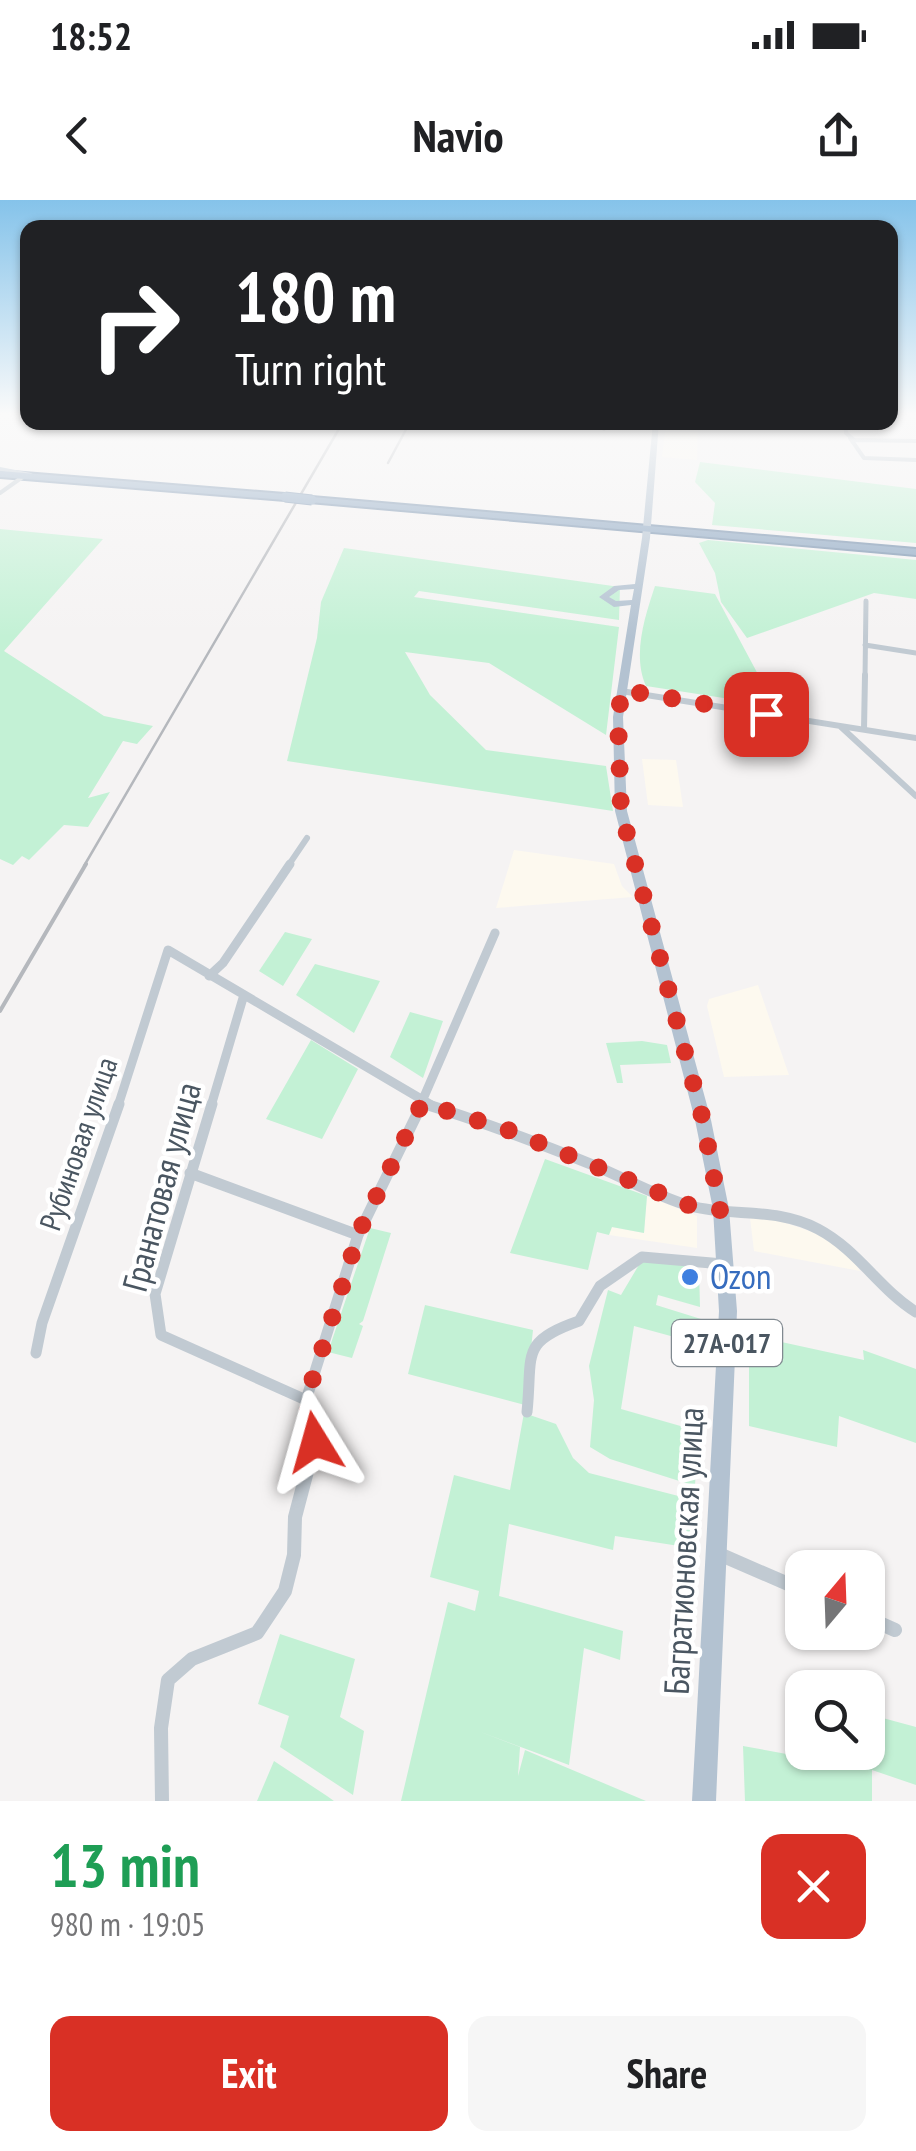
<!DOCTYPE html>
<html lang="en">
<head>
<meta charset="utf-8">
<style>
	body { margin:0; font-family:"PT Sans Narrow",sans-serif; background:#f6f6f6; color:#202124; height:100vh; display:flex; flex-direction:column; font-size:38px; white-space:nowrap }
	* { box-sizing:border-box; margin:0 }
	p { font-size:32px; color:#757577 }
	.icon { flex:none; width:55px; height:55px; fill:none; stroke:currentColor; stroke-width:2; stroke-linecap:round; stroke-linejoin:round }
	.map { position:relative; height:1601px; overflow:hidden }
	.details { display:flex; flex-direction:column; background:#fff; flex:1 }
	.details>* { flex:none }
	.banner { position:absolute; left:20px; top:20px; width:878px; height:210px; border-radius:20px; box-shadow:0 2px 8px #0004; background:#202124; color:#fff; overflow:hidden }
	.needle { width:65px; rotate:19deg }
	.tools { position:absolute; left:785px; top:1350px; display:grid; gap:20px }
	.tools a { display:grid; place-items:center; width:100px; height:100px; border-radius:20px; background:#fff; box-shadow:0 2px 8px #0004; font-size:50px }
	.pin { position:absolute; display:grid; place-items:center; width:85px; height:85px; color:#fff; margin:-42px; border-radius:20px; box-shadow:0 5px 15px #0006 }
	.me { position:absolute; width:110px; margin:-55px; rotate:352deg; stroke-linejoin:round; filter:drop-shadow(0 0 8px #0008) }
	.turn { display:flex; align-items:center; gap:35px; height:210px; padding:0 50px; font-size:45px }
	.turn .icon { width:130px; height:130px; stroke-width:2.5 }
	.turn b { display:block; font-size:70px; line-height:85px }
	.round { display:grid; place-items:center; flex:none; width:105px; height:105px; border-radius:20px; background:#f6f6f6 }
	.overview { display:flex; align-items:center; justify-content:space-between; height:170px; padding:0 50px }
	h1 { font-size:60px; font-weight:600; line-height:75px; color:#1e9e55 }
	.cta { display:flex; gap:20px; margin-top:auto; padding:20px 50px }
	.cta a { flex:1; height:115px; border-radius:20px; background:#d93025; color:#fff; font-size:40px; font-weight:600; line-height:115px; text-align:center }
	.cta a+a { background:#f6f6f6; color:#202124 }
	.status { display:flex; justify-content:space-between; align-items:center; height:70px; padding:0 50px; background:#fff; direction:ltr }
	.status svg { height:28px; fill:currentColor }
	header { display:flex; justify-content:space-between; align-items:center; height:130px; padding:0 50px; background:#fff; font-size:45px; font-weight:600 }
	.map>svg:first-child { display:block }
</style>
</head>
<body>
<div class="status"><b>18:52</b><svg viewBox="0 0 49 12"><path d="M0 12V9h3v3zM5 12V6h3v6zM10 12V3h3v9zM15 12V0h3v12zM26 1h20v11H26zM47 4h2v5h-2z"/></svg></div>
<header><svg class="icon" aria-label="back" viewBox="0 0 24 24"><path d="M15 5l-7 7 7 7"/></svg>Navio<svg class="icon" aria-label="share" viewBox="0 0 24 24"><path d="M12 15V3M7 8l5-5 5 5M5 13v7h14v-7"/></svg></header>
<div class="map">
<svg width="916" height="1601" viewBox="0 0 916 1601">
	<rect width="100%" height="100%" fill="#f5f3f3"/>
	<!-- commercial -->
	<path fill="#fdf9ef" d="M666,223H698L697,260L662,257Z
		M642,559L676,560L683,607L648,605Z
		M514,650L614,664L622,686L633,697L496,708Z
		M758,785L789,875L724,877L707,806L709,799Z
		M647,996L697,1016V1048L609,1035L611,1027L644,1033Z
		M750,1018L774,1019L818,1034L847,1052L860,1071L754,1051Z"/>
	<!-- green -->
	<path fill="#c3f1d5" d="M700,262L916,289V343L712,325L715,303L695,282Z
		M0,329L103,339L4,451L104,516L153,526L137,544L123,541L88,598L110,592L88,627L64,625L29,660L22,656L13,665L0,659Z
		M708,340L916,360V399L874,393L747,438L721,402L715,373L699,343Z
		M344,348L620,387L619,420L419,391L414,397L619,427L606,535L489,463L405,452L430,495L486,550L606,566L613,611L287,561L317,438L321,402Z
		M655,386L715,394L775,506L646,486C632,455 645,416 655,386Z
		M285,732L312,739L283,786L259,771Z
		M315,764L380,781L354,833L296,795Z
		M410,812L443,821L423,878L390,857Z
		M311,840L358,869L322,939L266,919Z
		M642,841L667,845L671,863L620,865L623,883H617L606,843Z
		M545,959L647,996L644,1033L612,1027L609,1035L597,1032L588,1070L510,1053Z
		M370,1028L391,1033L363,1121L359,1124L363,1126L352,1158L328,1152Z
		M643,1058L699,1069L700,1107L658,1095L656,1105L701,1119L700,1144L634,1126L621,1209L698,1231L695,1286L610,1259L590,1247L594,1200L589,1166L608,1090L621,1095Z
		M425,1105L533,1130L525,1205L408,1174Z
		M749,1135L864,1160L863,1150L916,1169V1243L839,1216L837,1247L749,1226Z
		M524,1213L556,1224L573,1258L589,1273L694,1300L692,1348L615,1336L613,1350L509,1324L499,1396L623,1431L620,1460L584,1448L569,1565L478,1531L520,1547L518,1576L525,1550L646,1601H401L448,1402L475,1411L479,1391L430,1377L454,1275L510,1290Z
		M280,1434L355,1459L340,1517L364,1531L353,1595L280,1547L289,1516L258,1504Z
		M868,1514L916,1527V1585L872,1570V1601H745L743,1546L792,1555L825,1570L827,1553L868,1552Z
		M274,1561L327,1596L334,1601H257Z"/>
	<g fill="none" stroke-linecap="round" stroke-linejoin="round">
		<defs>
			<path id="highway" d="M0,271L285,294L289,297L285,300L0,277Z
				M312,297L916,349V355L309,302Z"/>
		</defs>
		<!-- highway casing -->
		<use href="#highway" stroke="#7690ad" stroke-width="4"/>
		<!-- street-far5 -->
		<path stroke="#c1cad2" stroke-width="4" d="M890,215L902,213
			M845,222L846,233L854,240L916,241
			M850,238L864,258L916,260
			M0,293L24,276"/>
		<!-- street-far4 -->
		<path stroke="#c1cad2" stroke-width="5" d="M865,445L916,453
			M865,478L866,401"/>
		<!-- street-far3 -->
		<path stroke="#c1cad2" stroke-width="6" d="M621,491L916,538
			M841,527L916,596
			M864,529L865,475
			M288,666L307,638"/>
		<!-- street-far2 -->
		<path stroke="#c1cad2" stroke-width="9" d="M209,776L223,763L290,664
			M118,906L168,750L433,906
			M211,906L243,798
			M420,906L495,733"/>
		<!-- street-far1 -->
		<path stroke="#c1cad2" stroke-width="11" d="M212,904L155,1094L161,1135L306,1200L358,1035L422,904
			M425,904C484,922 541,944 598,967C628,980 659,997 690,1006C733,1017 777,1007 818,1029C858,1050 879,1089 916,1112
			M190,973L358,1035
			M36,1153L42,1123L119,904
			M306,1200L309,1212
			M527,1212C533,1154 519,1142 579,1121L600,1086L642,1057L723,1064"/>
		<!-- street -->
		<path stroke="#c1cad2" stroke-width="14" d="M719,1354L802,1390
			M868,1418L895,1430
			M162,1601L161,1528L168,1480L192,1459L257,1433L285,1391L294,1355L295,1317L315,1241L308,1210"/>
		<!-- primary -->
		<path fill="#b3c2d1" fill-rule="evenodd" d="M653,222H659L650,338L623,517L627,611L711,920L729,1009L737,1111L716,1601H692L719,1111L713,1009L695,920L615,611L613,517L631,405L614,407L599,397L614,386L635,384L642,338ZM634,389L632,400L616,401L609,397L619,390Z
			M0,267L31,273L34,275L31,277L0,271Z"/>
		<!-- highway -->
		<use href="#highway" fill="#8ba5c1" fill-rule="evenodd"/>
		<!-- rail-far1 -->
		<path stroke="#b5b8bd" stroke-width="2.5" d="M597,222L604,230
			M388,263L410,222
			M84,666L343,222"/>
		<!-- rail -->
		<path stroke="#b5b8bd" stroke-width="4" d="M0,811L86,664"/>
		<defs>
			<path id="highway-bridge" d="M285,297L312,300"/>
		</defs>
		<!-- highway-bridge casing -->
		<use href="#highway-bridge" stroke="#7690ad" stroke-width="11" stroke-linecap="butt"/>
		<!-- highway-bridge -->
		<use href="#highway-bridge" stroke="#8ba5c1" stroke-width="9"/>
	</g>
	<!-- sky -->
	<linearGradient id="sky" x2="0" y2="1"><stop stop-color="#85c3ea"/><stop offset="0.49" stop-color="#fafafa"/><stop offset="1" stop-color="#fafafa" stop-opacity="0"/></linearGradient>
	<rect width="916" height="437" fill="url(#sky)"/>
	<g fill="none" stroke-linecap="round" stroke-linejoin="round">
		<!-- route -->
		<path stroke="#d93025" stroke-width="18" stroke-dasharray="0 32.4" d="M315,1242L306,1200L348,1068L358,1034L422,903L508,930L691,1006L720,1010L703,920L621,611L618,517L622,490L766,514"/>
	</g>
	<!-- markers -->
	<circle fill="#3f7fe0" stroke="#fff" stroke-width="4" cx="690" cy="1077" r="10"/>
	<g text-anchor="middle" stroke-width="9" stroke-linejoin="round" paint-order="stroke">
		<!-- shield labels -->
		<rect fill="#fff" stroke="#808990" stroke-width="2.5" x="672" y="1120" width="110" height="46" rx="8"/>
		<g font-size="28" font-weight="bold" fill="#4a5661">
			<text x="727" y="1153">27А-017</text>
		</g>
		<!-- street labels -->
		<g font-size="30" fill="#4a5661" stroke="#fff">
			<text transform="translate(79 944) rotate(-71)" y="10">Рубиновая улица</text>
		</g>
		<!-- near-street labels -->
		<g font-size="35" fill="#4a5661" stroke="#fff">
			<text transform="translate(162 987) rotate(-75)" y="12">Гранатовая улица</text>
			<text transform="translate(684 1351) rotate(-87)" y="12">Багратионовская улица</text>
		</g>
		<!-- near-shop labels -->
		<g font-size="35" fill="#366cbe" stroke="#fff" text-anchor="start">
			<text x="710" y="1089">Ozon</text>
		</g>
	</g>
</svg>
<div class="tools">
<a><svg class="needle" viewBox="-14 -14 28 28"><path d="M0-13l5 13h-10z" fill="#e53935"/><path d="M0 13l5-13h-10z" fill="#757577"/></svg></a>
<a><svg class="icon" aria-label="search" viewBox="0 0 24 24"><circle cx="10" cy="10" r="6"/><path d="M15 15l6 6"/></svg></a>
</div>
<div class="pin" style="left:766px;top:514px;background:#d93025"><svg class="icon" aria-label="arrive" viewBox="0 0 24 24"><path d="M6 21V4h12l-3 4 3 4H6"/></svg></div>
<svg class="me" style="left:315px;top:1242px" viewBox="-20 -20 40 40"><path d="M0-17L14 15 0 8-14 15z" fill="#d93025" stroke="#fff" stroke-width="4"/></svg>
<div class="banner">
<div class="turn"><svg class="icon" aria-label="right" viewBox="0 0 24 24"><path d="M7 20v-9h11M14 6l5 5-5 5"/></svg><div><b>180 m</b>Turn right</div></div>
</div>
</div>
<section class="details">
<div class="overview"><div><h1>13 min</h1><p>980 m · 19:05</p></div><a class="round" style="background:#d93025;color:#fff"><svg class="icon" aria-label="close" viewBox="0 0 24 24"><path d="M6 6l12 12M18 6L6 18"/></svg></a></div>
<div class="cta"><a>Exit</a><a>Share</a></div>
</section>
</body>
</html>
